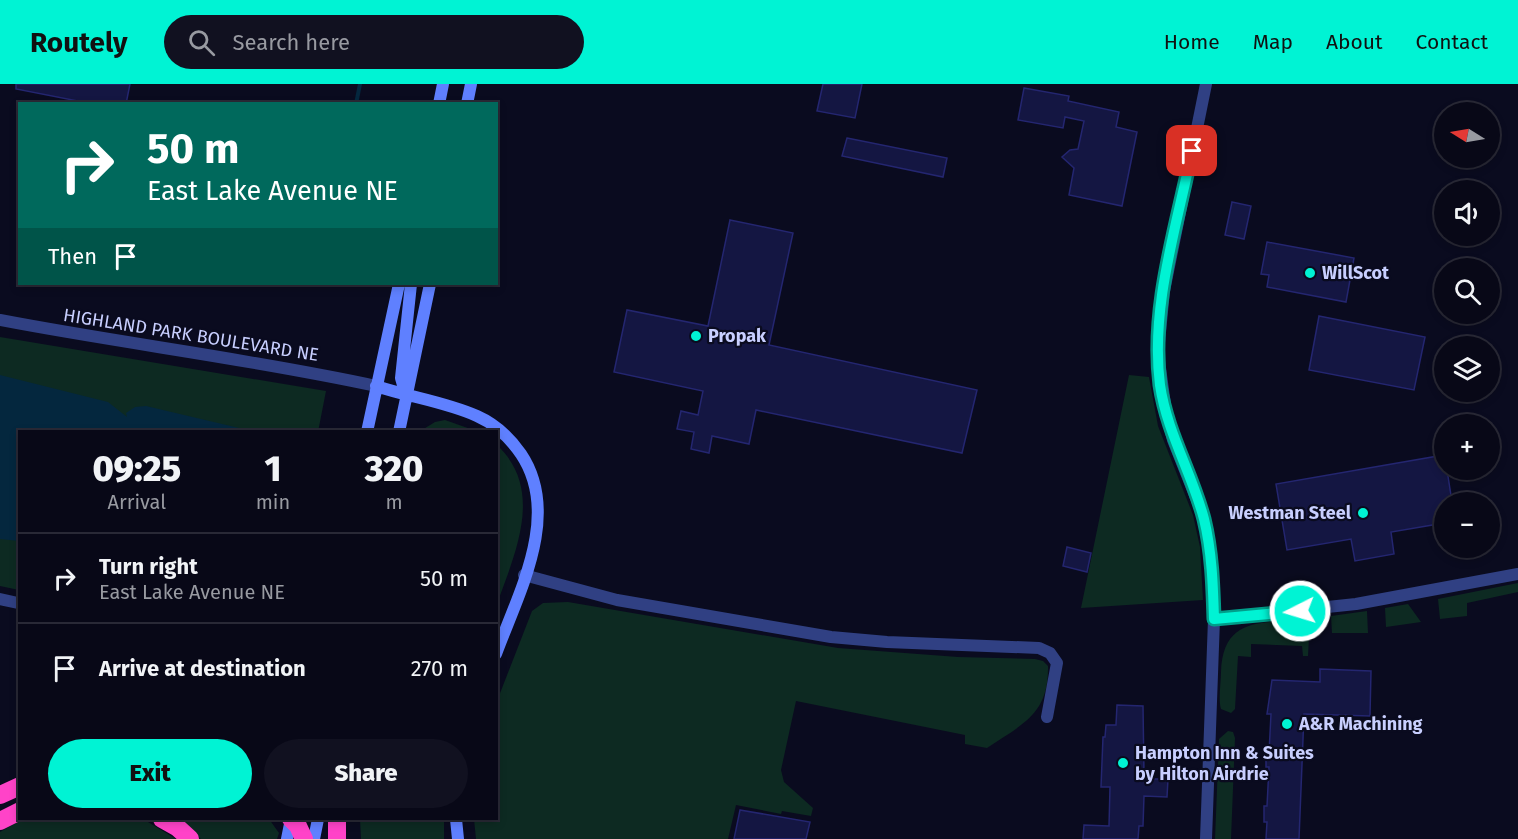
<!DOCTYPE html>
<html lang="en">
<head>
<meta charset="utf-8">
<style>
	body { margin:0; font-family:"Fira Sans",sans-serif; background:#111120; color:#f1f3f6; height:100vh; display:flex; flex-direction:column; font-size:22px; white-space:nowrap }
	* { box-sizing:border-box; margin:0 }
	p { font-size:20px; color:#989aa1 }
	.icon { flex:none; width:33px; height:33px; fill:none; stroke:currentColor; stroke-width:2; stroke-linecap:round; stroke-linejoin:round }
	.map { position:relative; flex:1; overflow:hidden }
	.drawer { position:absolute; left:18px; top:346px; width:480px; height:390px; display:flex; flex-direction:column; background:#080817; border-radius:0px; box-shadow:0 3px 9px #0003,0 0 0 2px #292936 }
	.drawer>* { flex:none }
	.top-card { position:absolute; left:18px; top:18px; width:480px; height:183px; border-radius:0px; box-shadow:0 3px 9px #0003,0 0 0 2px #292936; background:#00695c; color:#fff; overflow:hidden }
	.needle { width:39px; rotate:281deg }
	.buttons { position:absolute; left:1434px; top:18px; display:grid; gap:12px }
	.buttons a { display:grid; place-items:center; width:66px; height:66px; border-radius:50%; background:#080817; box-shadow:0 3px 9px #0003,0 0 0 2px #292936; font-size:30px }
	.pin { position:absolute; display:grid; place-items:center; width:51px; height:51px; color:#fff; margin:-26px; border-radius:12px; box-shadow:0 3px 9px #0006 }
	.me { position:absolute; width:66px; margin:-33px; rotate:265deg; stroke-linejoin:round; filter:drop-shadow(0 0 4px #0008) }
	.turn { display:flex; align-items:center; gap:21px; height:126px; padding:0 30px; font-size:27px }
	.turn .icon { width:78px; height:78px; stroke-width:2.5 }
	.turn b { display:block; font-size:42px; line-height:51px }
	.then { display:flex; align-items:center; height:57px; padding:0 30px; background:#0003; gap:12px; font-size:22px }
	.eta { display:flex; justify-content:space-evenly; align-items:center; height:102px; text-align:center }
	.eta b { font-size:36px; font-weight:800; line-height:42px }
	.primary-button { display:flex; gap:12px; margin-top:auto; padding:12px 30px }
	.primary-button a { flex:1; height:69px; border-radius:36px; background:#00f3d4; color:#111; font-size:24px; font-weight:800; line-height:69px; text-align:center }
	.primary-button a+a { background:#111120; color:#f1f3f6 }
	ul { padding:0; list-style:none }
	li { display:flex; align-items:center; gap:18px; height:90px; padding:0 30px; border-top:2px solid #292936 }
	li div { flex:1 }
	li b { display:block; font-size:22px }
	li em { font-style:normal }
	header { display:flex; align-items:center; gap:36px; box-sizing:border-box; height:84px; padding:0 30px; background:#00f3d4; color:#111 }
	header strong { font-size:28px }
	nav { display:flex; gap:33px; margin-inline-start:auto; font-size:21px }
	.search { width:420px; height:54px; background:#111120; display:flex; align-items:center; gap:15px; box-sizing:border-box; padding:0 21px; border-radius:33px; color:#989aa1; font-size:22px }
	.map>svg:first-child { display:block }
</style>
</head>
<body>
<header>
<strong>Routely</strong>
<div class="search"><svg class="icon" aria-label="search" viewBox="0 0 24 24"><circle cx="10" cy="10" r="6"/><path d="M15 15l6 6"/></svg>Search here</div>
<nav><a>Home</a><a>Map</a><a>About</a><a>Contact</a></nav>
</header>
<div class="map">
<svg width="1518" height="755" viewBox="0 0 1518 755">
	<rect width="100%" height="100%" fill="#0a0b1f"/>
	<!-- green -->
	<path fill="#0d2a22" d="M0,253L326,307L318,348H20L19,506L0,502Z
		M1129,291L1149,293L1158,342L1193,431L1200,463L1203,516L1081,524Z
		M445,336L479,348H424L422,346L435,338Z
		M497,361C545,406 515,469 497,520Z
		M1518,499V508L1467,519V532L1440,535L1438,515Z
		M568,518L838,564L958,573L1035,575L1043,577L1048,582C1049,631 1022,640 987,664L965,660V651L796,617L781,686L784,698L813,724L811,732L782,727L781,730L736,721L728,755H476L474,735H496L497,617L532,527L543,519Z
		M1408,520L1421,538L1386,543L1385,524Z
		M1367,527L1368,549H1332L1331,532Z
		M1310,535L1308,572H1303L1302,562L1251,560V573L1238,572L1235,625L1231,629L1221,625C1218,615 1221,599 1221,588C1223,530 1265,540 1310,535Z
		M1228,647L1233,648L1235,654L1231,755H1215L1219,655Z
		M23,735H143L176,755H0V748Z
		M177,735H269L279,749L277,755H201Z
		M360,735H444V755H361Z"/>
	<!-- water -->
	<path fill="#04273e" d="M0,291L108,318L127,333L126,329L135,323L146,322L256,348H20L19,457L0,455Z"/>
	<g fill="none" stroke-linecap="round" stroke-linejoin="round">
		<!-- stream -->
		<path stroke="#04273e" stroke-width="4" d="M356,20L360,0"/>
	</g>
	<!-- building -->
	<path fill="#141642" stroke="#242670" stroke-width="1.5" d="M16,0H130L126,20H93L16,5Z
		M823,0H862L855,34L817,27Z
		M1024,4L1069,12L1068,17L1119,28L1116,43L1137,48L1122,122L1069,111L1074,84L1062,73L1070,66L1078,65L1084,37L1065,33L1063,44L1018,36Z
		M847,54L947,74L943,93L842,72Z
		M1232,118L1251,122L1244,155L1225,151Z
		M730,136L793,149L769,261L977,306L962,369L756,326L749,360L712,352L709,369L691,365L694,348L677,345L681,327L698,331L703,307L614,288L627,226L708,242Z
		M1267,158L1354,174L1346,218L1267,203L1269,191L1261,190Z
		M1319,232L1425,253L1414,306L1309,286Z
		M1444,371V386H1447L1452,418H1444V439L1391,448L1394,470L1355,477L1351,455L1287,466L1276,400Z
		M1067,463L1091,469L1087,488L1063,482Z
		M1320,585L1371,587L1370,632L1304,630L1299,755H1266L1267,738H1264V722H1267L1269,683H1266V668L1269,669L1271,630H1267L1272,596L1320,598Z
		M1117,621L1143,622L1144,690L1146,695H1168L1167,713L1144,712L1143,742H1139L1138,755H1083L1084,741L1109,742L1110,703H1101L1103,653H1105L1106,641H1116Z
		M740,726L810,738L806,755H734Z"/>
	<g fill="none" stroke-linecap="round" stroke-linejoin="round">
		<!-- street -->
		<path stroke="#304083" stroke-width="12" d="M0,236C125,260 252,275 376,302
			M524,491L617,516L831,553L887,558L1039,564L1050,569L1057,579L1047,633
			M0,515L18,519
			M1214,535L1356,520L1518,490
			M1206,755L1214,535L1210,470L1204,434L1173,356L1166,328L1158,269L1164,207L1206,0"/>
		<!-- secondary -->
		<path stroke="#5f80ff" stroke-width="12" d="M439,20L443,0
			M467,20L471,0
			M376,302C409,313 446,318 477,332C495,340 510,354 521,370C562,431 518,510 496,570
			M405,308L401,294L411,200
			M367,348L399,200
			M399,348L430,200
			M456,735L458,755
			M287,755L291,735
			M314,755L318,735"/>
		<!-- highway -->
		<path stroke="#ff43c8" stroke-width="18" d="M0,711L20,702
			M162,735L178,744L190,755
			M291,735L298,742L304,755
			M337,735V755
			M0,737L20,727"/>
	</g>
	<g fill="none" stroke-linecap="round" stroke-linejoin="round">
		<defs>
			<path id="route" d="M1192,67C1177,142 1150,223 1160,301C1167,349 1192,389 1204,435C1212,468 1213,502 1214,535L1300,527"/>
		</defs>
		<!-- route casing -->
		<use href="#route" stroke="#009e8a" stroke-width="15"/>
		<!-- route -->
		<use href="#route" stroke="#00f3d4" stroke-width="10"/>
	</g>
	<!-- markers -->
	<g fill="#00f3d4" stroke="#0a0b1f" stroke-width="2">
		<circle cx="1310" cy="189" r="6"/>
		<circle cx="696" cy="252" r="6"/>
		<circle cx="1363" cy="429" r="6"/>
		<circle cx="1287" cy="640" r="6"/>
		<circle cx="1123" cy="679" r="6"/>
	</g>
	<g text-anchor="middle" stroke-width="4.5" stroke-linejoin="round" paint-order="stroke">
		<!-- poi labels -->
		<g font-size="18" font-weight="bold" fill="#c8cfff" stroke="#0a0b1f" text-anchor="start">
			<text x="1322" y="195">WillScot</text>
			<text x="708" y="258">Propak</text>
			<text x="1351" y="435" text-anchor="end">Westman Steel</text>
			<text x="1299" y="646">A&amp;R Machining</text>
			<text x="1135" y="675">Hampton Inn &amp; Suites<tspan x="1135" dy="21">by Hilton Airdrie</tspan></text>
		</g>
		<!-- street labels -->
		<g font-size="18" fill="#c8cfff" stroke="#0a0b1f">
			<text transform="translate(191 251) rotate(9)" y="6">HIGHLAND PARK BOULEVARD NE</text>
		</g>
	</g>
</svg>
<div class="buttons">
<a><svg class="needle" viewBox="-14 -14 28 28"><path d="M0-13l5 13h-10z" fill="#e53935"/><path d="M0 13l5-13h-10z" fill="#989aa1"/></svg></a>
<a><svg class="icon" aria-label="sound" viewBox="0 0 24 24"><path d="M4 9h4l5-4v14l-5-4H4zM17 9q2 3 0 6"/></svg></a>
<a><svg class="icon" aria-label="search" viewBox="0 0 24 24"><circle cx="10" cy="10" r="6"/><path d="M15 15l6 6"/></svg></a>
<a><svg class="icon" aria-label="layers" viewBox="0 0 24 24"><path d="M12 4l9 5-9 5-9-5zM3 14l9 5 9-5"/></svg></a>
<a>+</a>
<a>−</a>
</div>
<div class="pin" style="left:1192px;top:67px;background:#d93025"><svg class="icon" aria-label="arrive" viewBox="0 0 24 24"><path d="M6 21V4h12l-3 4 3 4H6"/></svg></div>
<svg class="me" style="left:1300px;top:527px" viewBox="-20 -20 40 40"><circle r="17" fill="#00f3d4" stroke="#fff" stroke-width="3"/><path d="M0-11L8 9 0 5-8 9z" fill="#fff"/></svg>
<div class="top-card">
<div class="turn"><svg class="icon" aria-label="right" viewBox="0 0 24 24"><path d="M7 20v-9h11M14 6l5 5-5 5"/></svg><div><b>50 m</b>East Lake Avenue NE</div></div>
<div class="then">Then<svg class="icon" aria-label="arrive" viewBox="0 0 24 24"><path d="M6 21V4h12l-3 4 3 4H6"/></svg></div>
</div>
<section class="drawer">
<div class="eta">
<div><b>09:25</b><p>Arrival</p></div>
<div><b>1</b><p>min</p></div>
<div><b>320</b><p>m</p></div>
</div>
<ul>
<li><svg class="icon" aria-label="right" viewBox="0 0 24 24"><path d="M7 20v-9h11M14 6l5 5-5 5"/></svg><div><b>Turn right</b><p>East Lake Avenue NE</p></div><em>50 m</em></li>
<li><svg class="icon" aria-label="arrive" viewBox="0 0 24 24"><path d="M6 21V4h12l-3 4 3 4H6"/></svg><div><b>Arrive at destination</b></div><em>270 m</em></li>
</ul>
<div class="primary-button"><a>Exit</a><a>Share</a></div>
</section>
</div>
</body>
</html>
